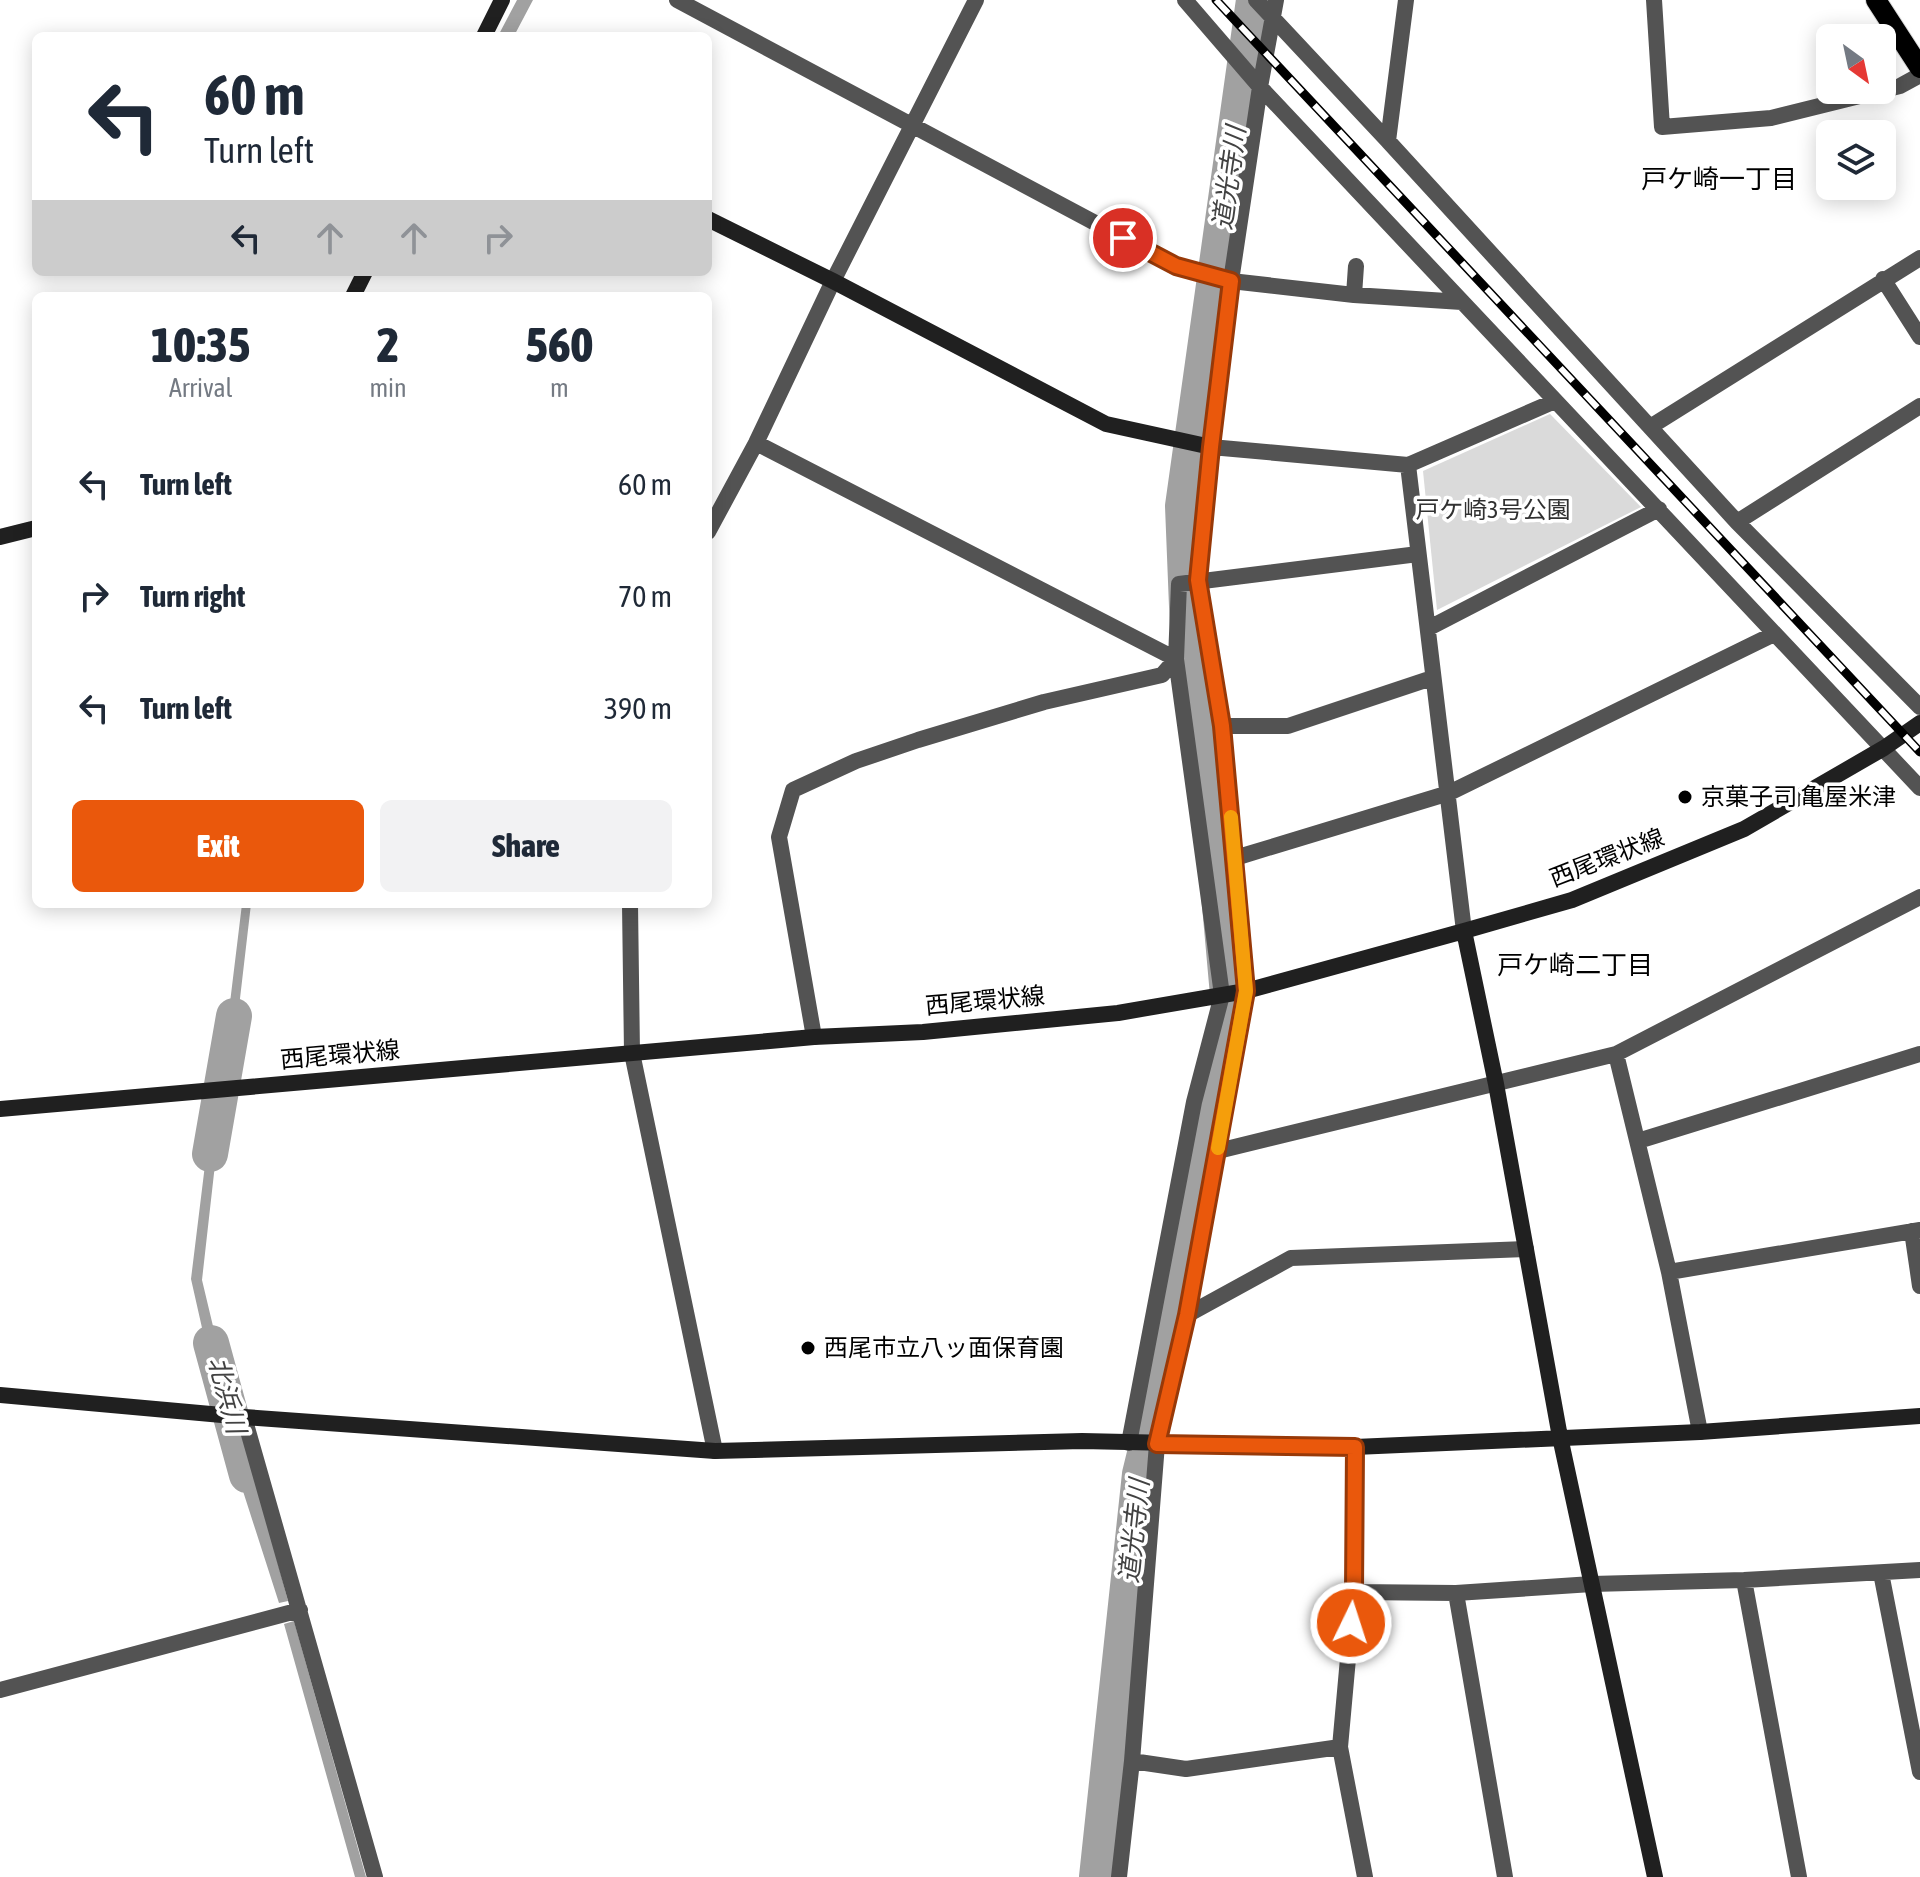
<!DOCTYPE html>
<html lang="en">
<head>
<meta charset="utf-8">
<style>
	body { margin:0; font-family:"Asap Condensed","Noto Sans JP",sans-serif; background:#f2f2f3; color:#1f2937; height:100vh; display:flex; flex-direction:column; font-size:30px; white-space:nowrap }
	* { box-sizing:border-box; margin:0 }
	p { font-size:26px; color:#747a83 }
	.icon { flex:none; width:44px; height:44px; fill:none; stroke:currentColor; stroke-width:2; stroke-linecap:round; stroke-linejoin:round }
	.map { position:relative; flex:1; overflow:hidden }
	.drawer { position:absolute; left:32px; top:292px; width:680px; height:616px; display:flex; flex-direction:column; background:#fff; border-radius:12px; box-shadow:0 4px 20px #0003 }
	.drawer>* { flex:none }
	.hud { position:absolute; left:32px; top:32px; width:680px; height:244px; border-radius:12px; box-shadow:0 4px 20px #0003; background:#fff; color:#1f2937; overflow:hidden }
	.needle { width:52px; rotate:147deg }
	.fabs { position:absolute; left:1816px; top:24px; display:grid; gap:16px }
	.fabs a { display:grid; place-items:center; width:80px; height:80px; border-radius:12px; background:#fff; box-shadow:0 4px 20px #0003; font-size:40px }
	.pin { position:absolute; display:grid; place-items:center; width:68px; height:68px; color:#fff; margin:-34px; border:4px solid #fff; border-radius:50%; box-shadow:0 2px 8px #0007 }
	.me { position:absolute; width:88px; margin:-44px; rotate:4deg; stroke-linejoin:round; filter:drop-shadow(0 0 6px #0008) }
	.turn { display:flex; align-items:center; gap:28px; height:168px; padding:0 40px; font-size:36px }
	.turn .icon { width:104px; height:104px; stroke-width:2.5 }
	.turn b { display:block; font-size:56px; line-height:68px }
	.lanes { display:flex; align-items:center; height:76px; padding:0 40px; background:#0003; justify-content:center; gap:40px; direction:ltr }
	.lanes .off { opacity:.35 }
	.eta { display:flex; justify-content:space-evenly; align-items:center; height:136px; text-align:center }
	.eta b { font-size:48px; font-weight:800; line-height:56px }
	.action { display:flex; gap:16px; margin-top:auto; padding:16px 40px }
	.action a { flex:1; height:92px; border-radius:12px; background:#ea580c; color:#fff; font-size:32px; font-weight:800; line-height:92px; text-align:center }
	.action a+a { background:#f2f2f3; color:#1f2937 }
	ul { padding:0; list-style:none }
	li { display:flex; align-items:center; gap:24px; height:112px; padding:0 40px }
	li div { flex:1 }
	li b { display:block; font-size:30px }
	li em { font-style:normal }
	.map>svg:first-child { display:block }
</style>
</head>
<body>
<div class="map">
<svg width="1920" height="1877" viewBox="0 0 1920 1877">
	<rect width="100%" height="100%" fill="#fff"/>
	<!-- green -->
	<path fill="#dadada" d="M1550,414L1641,507L1437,610L1423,471Z"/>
	<!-- water -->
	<path fill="#a1a1a1" d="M517,0H533L514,36H498Z
		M242,904H251L234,1050L237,1064L216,1066L224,1052Z
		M232,1104L220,1120L202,1280L228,1389L216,1390L191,1279L210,1124L206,1107Z
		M223,1429H242L288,1601L279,1603Z
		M294,1621L366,1877H355L284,1624Z"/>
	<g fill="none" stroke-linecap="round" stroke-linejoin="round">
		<!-- river -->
		<path stroke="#a1a1a1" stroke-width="36" d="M210,1154L234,1016
			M211,1343L247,1475
			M1097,1877L1140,1474L1152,1425L1228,1030L1229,1006L1206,749L1189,656L1183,506L1254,0"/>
		<defs>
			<path id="primary" d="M1876,0L1920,68"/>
		</defs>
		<!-- primary casing -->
		<use href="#primary" stroke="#dbdbdb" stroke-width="22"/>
		<!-- street -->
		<path stroke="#535353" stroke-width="16" d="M677,0L1176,266L1231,281L1354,295L1356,266
			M1185,0L1260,87L1920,788
			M1256,0L1388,141
			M1406,0L1388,141L1737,522L1920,707
			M1654,0L1662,127L1771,118L1900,86L1920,75
			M1883,279L1920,337
			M1354,295L1462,302
			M1650,427L1920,258
			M756,443L1176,659L1222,995L1194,1102L1129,1443
			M1211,447L1408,465L1555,401
			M1408,465L1464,931
			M1737,522L1920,406
			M708,532L756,443L833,281L976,0
			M1429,628L1659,509
			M1222,726H1288L1432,678
			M1235,858L1449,793L1774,634
			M630,904L632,1053L715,1451
			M814,1037L779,837L793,790L856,761L918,740L1044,702L1162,675L1176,659L1179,584L1418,554
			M1616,1054L1669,1272L1700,1432
			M1638,1141L1920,1054
			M1218,1151L1616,1054L1920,897
			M1912,1231L1920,1286
			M1669,1272L1920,1230
			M1187,1315L1291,1258L1526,1249
			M244,1417L375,1877
			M1355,1447L1354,1592L1340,1747L1365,1877
			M1881,1573L1920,1772
			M1744,1580L1799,1877
			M1354,1592L1456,1593L1592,1584L1744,1580L1920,1570
			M1456,1593L1505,1877
			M0,1690L300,1610
			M1132,1761L1186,1769L1340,1747
			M1119,1877L1132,1761L1157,1444L1187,1315L1246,991L1222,726L1198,580L1211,447L1231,281L1260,87L1276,0"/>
		<!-- secondary -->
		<path stroke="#202020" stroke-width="16" d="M484,36L502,0
			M708,219L833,281L1106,424L1211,447
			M353,296L365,272
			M0,537L36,528
			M1464,931L1496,1084L1560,1437L1655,1877
			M0,1109L814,1037L923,1032L1118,1013L1246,991L1464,931L1572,900L1744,829L1884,748L1920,723
			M0,1395L244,1417L715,1451L1082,1441L1355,1447L1700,1432L1920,1416"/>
		<!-- primary -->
		<use href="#primary" stroke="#000" stroke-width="20"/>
		<defs>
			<path id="rail" d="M1216,0L1920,752"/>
		</defs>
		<!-- rail casing -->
		<use href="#rail" stroke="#000" stroke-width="9"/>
		<!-- rail -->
		<use href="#rail" stroke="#fff" stroke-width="6" stroke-dasharray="18" stroke-linecap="butt"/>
	</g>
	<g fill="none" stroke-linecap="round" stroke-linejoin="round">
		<defs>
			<path id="route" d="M1123,238L1176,266L1231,281L1211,447L1198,580L1222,726L1246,991L1187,1315L1157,1444L1355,1447L1354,1592L1351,1623"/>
		</defs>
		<!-- route casing -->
		<use href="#route" stroke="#983908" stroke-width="20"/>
		<!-- route -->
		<use href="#route" stroke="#ea580c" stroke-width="14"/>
		<!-- slow -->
		<path stroke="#f59e0b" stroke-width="14" d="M1218,1148L1246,991L1231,817"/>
	</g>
	<!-- markers -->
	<g fill="#000" stroke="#fff" stroke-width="3">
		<circle cx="1685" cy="797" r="8"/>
		<circle cx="808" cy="1348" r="8"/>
	</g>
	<g text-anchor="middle" stroke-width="7" stroke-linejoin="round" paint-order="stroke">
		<!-- park labels -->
		<g font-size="24" fill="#313131" stroke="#fff">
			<text x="1493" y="518">戸ケ崎3号公園</text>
		</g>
		<!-- poi labels -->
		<g font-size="24" fill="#000" stroke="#fff" text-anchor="start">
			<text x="1701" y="805">京菓子司 亀屋米津</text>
			<text x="824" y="1356">西尾市立八ッ面保育園</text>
		</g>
		<!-- street labels -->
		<g font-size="24" fill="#000" stroke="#fff">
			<text transform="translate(1607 858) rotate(-21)" y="8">西尾環状線</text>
			<text transform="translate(985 1001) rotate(-5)" y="8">西尾環状線</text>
			<text transform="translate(340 1055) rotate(-5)" y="8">西尾環状線</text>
		</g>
		<!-- water labels -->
		<g font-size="26" font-style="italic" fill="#424242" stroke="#fff">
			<text transform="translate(1229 178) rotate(-82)" y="9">道光寺川</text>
			<text transform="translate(227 1395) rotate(75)" y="9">北浜川</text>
			<text transform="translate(1134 1531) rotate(-84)" y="9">道光寺川</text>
		</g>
		<!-- neighbourhood labels -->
		<g font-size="26" fill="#000" stroke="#fff">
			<text x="1719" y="188">戸ケ崎一丁目</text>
			<text x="1575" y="974">戸ケ崎二丁目</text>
		</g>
	</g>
</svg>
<div class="fabs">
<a><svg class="needle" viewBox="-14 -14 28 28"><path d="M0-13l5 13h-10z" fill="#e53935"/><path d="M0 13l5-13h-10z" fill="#747a83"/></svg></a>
<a><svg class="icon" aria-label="layers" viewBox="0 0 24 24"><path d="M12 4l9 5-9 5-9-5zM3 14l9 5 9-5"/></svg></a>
</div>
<div class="pin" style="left:1123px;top:238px;background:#d93025"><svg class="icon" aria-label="arrive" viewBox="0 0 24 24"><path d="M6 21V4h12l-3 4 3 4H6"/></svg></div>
<svg class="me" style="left:1351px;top:1623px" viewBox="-20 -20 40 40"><circle r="17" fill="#ea580c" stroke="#fff" stroke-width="3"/><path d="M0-11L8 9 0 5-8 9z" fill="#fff"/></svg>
<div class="hud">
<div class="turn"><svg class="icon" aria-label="left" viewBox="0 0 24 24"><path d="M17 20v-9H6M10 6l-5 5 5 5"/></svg><div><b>60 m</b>Turn left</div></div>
<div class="lanes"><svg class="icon" aria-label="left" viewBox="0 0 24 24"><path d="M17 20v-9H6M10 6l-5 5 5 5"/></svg><svg class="icon off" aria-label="ahead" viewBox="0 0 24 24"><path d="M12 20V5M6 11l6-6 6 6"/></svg><svg class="icon off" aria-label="ahead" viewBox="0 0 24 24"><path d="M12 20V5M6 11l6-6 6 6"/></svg><svg class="icon off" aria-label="right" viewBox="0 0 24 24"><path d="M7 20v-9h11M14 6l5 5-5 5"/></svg></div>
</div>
<section class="drawer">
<div class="eta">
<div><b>10:35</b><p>Arrival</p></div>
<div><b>2</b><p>min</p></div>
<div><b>560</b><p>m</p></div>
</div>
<ul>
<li><svg class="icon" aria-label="left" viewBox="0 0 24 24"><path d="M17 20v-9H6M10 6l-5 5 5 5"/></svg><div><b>Turn left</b></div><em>60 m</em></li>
<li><svg class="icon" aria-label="right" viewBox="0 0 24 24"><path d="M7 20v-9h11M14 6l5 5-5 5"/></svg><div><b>Turn right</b></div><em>70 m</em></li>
<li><svg class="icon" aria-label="left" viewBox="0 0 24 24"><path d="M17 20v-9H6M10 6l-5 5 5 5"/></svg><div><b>Turn left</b></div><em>390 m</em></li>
</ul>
<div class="action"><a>Exit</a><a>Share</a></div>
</section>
</div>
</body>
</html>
